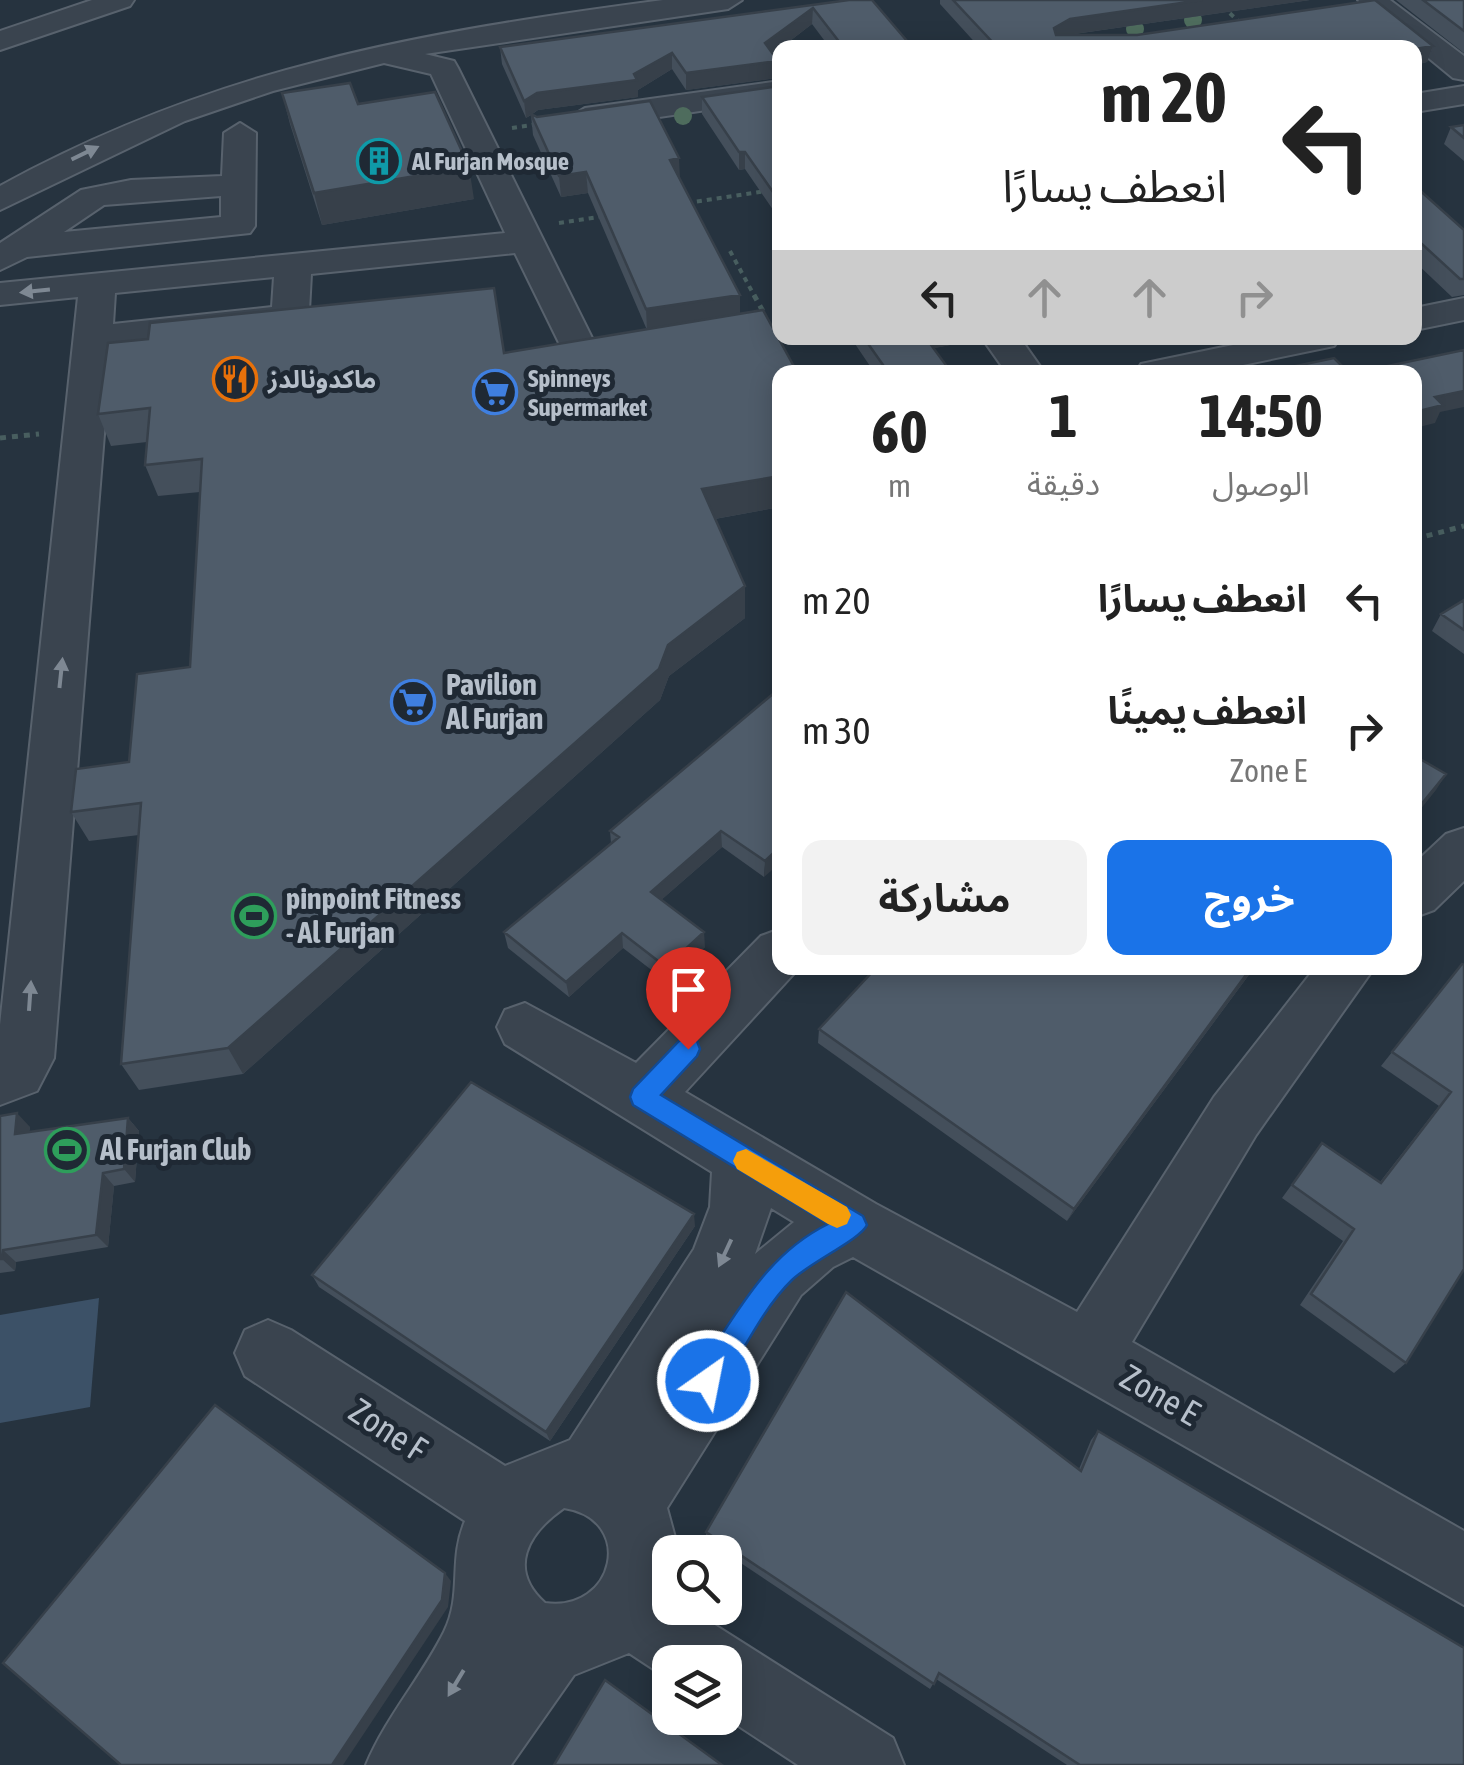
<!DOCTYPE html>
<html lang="ar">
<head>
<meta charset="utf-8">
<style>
	body { margin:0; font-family:"Asap Condensed","Noto Sans Arabic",sans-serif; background:#f2f2f2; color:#222; direction:rtl; height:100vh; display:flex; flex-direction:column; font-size:38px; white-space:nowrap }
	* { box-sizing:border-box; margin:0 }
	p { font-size:32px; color:#767676 }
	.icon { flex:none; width:55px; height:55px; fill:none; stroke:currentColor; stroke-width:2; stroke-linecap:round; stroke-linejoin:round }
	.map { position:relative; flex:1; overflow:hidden; direction:ltr }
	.panel { position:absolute; left:772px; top:365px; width:650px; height:610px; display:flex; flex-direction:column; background:#fff; border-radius:20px; box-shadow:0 5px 25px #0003; direction:rtl }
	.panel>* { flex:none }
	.top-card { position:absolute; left:772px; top:40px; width:650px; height:305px; border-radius:20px; box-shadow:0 5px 25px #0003; direction:rtl; background:#fff; color:#222; overflow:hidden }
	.tools { position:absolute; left:652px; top:1535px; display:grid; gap:20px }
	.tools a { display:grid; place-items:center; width:90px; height:90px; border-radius:20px; background:#fff; box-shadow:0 5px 25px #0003; font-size:50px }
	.pin { position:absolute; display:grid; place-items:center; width:85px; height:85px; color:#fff; margin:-102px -42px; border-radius:50% 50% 50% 0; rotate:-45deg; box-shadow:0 0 10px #0007 }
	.pin .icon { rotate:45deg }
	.me { position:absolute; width:110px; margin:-55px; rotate:33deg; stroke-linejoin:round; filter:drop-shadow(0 0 8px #0008) }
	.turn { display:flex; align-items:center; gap:35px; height:210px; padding:0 30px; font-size:45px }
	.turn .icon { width:130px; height:130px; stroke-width:2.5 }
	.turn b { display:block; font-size:70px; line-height:85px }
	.lanes { display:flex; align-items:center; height:95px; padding:0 30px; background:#0003; justify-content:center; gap:50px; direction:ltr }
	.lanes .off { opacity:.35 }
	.eta { display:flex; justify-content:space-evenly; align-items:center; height:170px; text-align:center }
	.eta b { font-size:60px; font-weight:700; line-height:70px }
	.action { display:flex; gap:20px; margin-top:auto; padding:20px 30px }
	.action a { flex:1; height:115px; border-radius:20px; background:#1a73e8; color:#fff; font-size:40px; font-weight:700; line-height:115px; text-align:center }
	.action a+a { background:#f2f2f2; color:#222 }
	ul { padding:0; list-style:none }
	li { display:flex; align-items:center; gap:30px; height:130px; padding:0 30px }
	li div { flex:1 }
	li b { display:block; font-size:38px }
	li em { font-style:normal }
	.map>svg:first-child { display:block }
</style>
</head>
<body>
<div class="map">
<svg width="1464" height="1765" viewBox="0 0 1464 1765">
	<rect width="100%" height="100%" fill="#26333f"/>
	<!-- water -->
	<path fill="#3c5167" d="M99,1298L90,1407L0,1423V1315Z"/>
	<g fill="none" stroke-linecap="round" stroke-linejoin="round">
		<defs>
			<path id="minor" d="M92,0H134L130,6L0,50V31Z
				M663,0H742L728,9L425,54L454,61L458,68L593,340L656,342L661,350L656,358L599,367L565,355L515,253L311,274L309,311L298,325L111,347L54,1058L37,1091L0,1105V1025L78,297L0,305V283L505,233L431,74L384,63L273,91L185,121L0,210V186C217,67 421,32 663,0ZM274,277L272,307L113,324L115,293Z
				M1358,0H1390L1464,56V80L1453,78Z
				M780,81V99L585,128L569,118L585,108Z
				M1464,86V104L1415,112V94Z
				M240,123L256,133L255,226L250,233L27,257L0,270V243L81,190L131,180L222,176L224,133ZM221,196V217L64,232L104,205Z
				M1464,298V320L1415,330V308Z
				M982,338H1020L1044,372H1006Z
				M1267,338H1340L1334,346L1209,372H1136L1141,364Z
				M1464,828V881L1434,910L1415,917V863L1446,834Z
				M780,929V968H799L685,1092L876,1204L1077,1312L1214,1097L1315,968H1374L1256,1135L1132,1342L1464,1531V1605L853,1257L833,1267L801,1295L667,1508L679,1552H670V1608H688L893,1738L904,1765H798L725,1717V1662H670V1680L629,1653L574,1675L511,1765H366C386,1717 421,1678 444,1632C463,1593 448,1561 465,1521L245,1376L235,1353L245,1330L268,1320L291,1330L505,1466L570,1440L694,1249L710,1207L712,1172L505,1044L497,1027L505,1010L525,1003L636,1063L761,936ZM771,1208L794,1222L755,1254ZM564,1508C636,1519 615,1613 545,1603C507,1569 528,1533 564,1508Z"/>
		</defs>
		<!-- minor casing -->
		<use href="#minor" stroke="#58626d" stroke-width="4"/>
		<!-- path-far1 -->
		<path stroke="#485e5f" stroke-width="4" stroke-dasharray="5 5" stroke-linecap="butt" d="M1215,0L1244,26
			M512,128L539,124
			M687,203L780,189
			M559,223L606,216
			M730,251L755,297"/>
		<!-- path -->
		<path stroke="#485e5f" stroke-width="5" stroke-dasharray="6 6" stroke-linecap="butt" d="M754,295L765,315
			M0,438L39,434
			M1415,539L1464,526"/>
		<!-- minor -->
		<use href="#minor" fill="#3a444f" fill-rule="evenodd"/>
	</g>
	<!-- trees -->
	<g fill="#4e6c5d">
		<circle cx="1193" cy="20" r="9"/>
		<circle cx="1135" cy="29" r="9"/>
		<circle cx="683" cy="116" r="9"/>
	</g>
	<!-- wall -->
	<path fill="#444f5b" d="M849,0L913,48H830L812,24L773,54L778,61L777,78L686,90L672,69L638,90V97L538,110L531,115L680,179L740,314L780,372V507L715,519L745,586V618L669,676L660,700L243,1074L139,1090L121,1064L139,835L89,841L71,812L129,762L190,667L200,492L158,496L145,465L147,442L111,446L98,414L504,353L647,330L588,193L561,197L533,135L531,115L526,118L502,64L500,47Z
		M940,0H1310L1068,35H1137L1375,0L1433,46L1427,62L1415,65V48H980L940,4Z
		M1396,0H1464V53Z
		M780,86V220L745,169L739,170L702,114V97Z
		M282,93L358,104L474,199L322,225L290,124Z
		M1464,125V161L1444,144L1451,127Z
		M1415,186L1464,230V295L1452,297L1415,262Z
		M851,338H961L960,343L934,348L951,372H874Z
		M1464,600V654L1432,631L1441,614Z
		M780,688L764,877L722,847L661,900L705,947L667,982L623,948L569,997L508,948L504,932L611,843L610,831Z
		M1462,964L1464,1269L1406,1363L1394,1373L1300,1305L1343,1241L1282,1198L1322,1143L1380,1182L1439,1106L1381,1066Z
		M876,968H1254L1067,1221L818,1043L819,1029Z
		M0,1116L30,1127L29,1132L128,1118L139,1131L135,1182L114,1186L108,1247L16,1262L15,1271L0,1273Z
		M695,1226L550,1441L319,1287L312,1275Z
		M1098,1431L1464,1765H1067L936,1679L930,1689L706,1540V1532L1079,1469L1091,1440Z"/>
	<!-- shaded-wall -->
	<path fill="#37404a" d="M1202,0H1310L1067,35L1051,45L1054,28L1070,19Z
		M813,8L812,24L765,60V43Z
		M1433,46L1427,62L1415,65V49Z
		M672,53V69L638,90V97L538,110L526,118L524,101L537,93L634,74Z
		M778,61L777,78L686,90V73Z
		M739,152H745V169L739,170Z
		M679,158L680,179L670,160Z
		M469,167L474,199L322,225L314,193Z
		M586,172L588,193L561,197L559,176Z
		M1422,244L1415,259V245Z
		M740,295V316L647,330L646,309Z
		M923,338H961L960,343L921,351Z
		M1464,391V407L1440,412L1435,423L1415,428V412L1435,397Z
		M780,476V507L703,521L702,489Z
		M745,586V618L669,676L660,700L243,1074L228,1048L668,645Z
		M1446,774L1436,790L1415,816V812Z
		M721,831L722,847L652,908L651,892Z
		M780,847V863L764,877L765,861Z
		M704,932L705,947L667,982L666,967Z
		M622,933L623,948L569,997L566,982Z
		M1251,968H1254L1067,1221L1074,1209Z
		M17,1113L30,1127L27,1148L15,1134Z
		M128,1118L139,1131L135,1182L124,1169Z
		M103,1173L114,1186L108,1247L96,1235Z
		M694,1214L695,1226L550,1441L546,1432Z
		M3,1250L16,1262L15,1271L2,1259Z
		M445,1573L451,1581L448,1607L343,1765H332Z"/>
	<!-- building -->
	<path fill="#4f5c6a" stroke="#37404a" stroke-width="2.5" d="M849,0H872L913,48H844L813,8L765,43L778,61L686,73L672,53L634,74L637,80L537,93L524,101L500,47Z
		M953,0H1202L1070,19L1054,28L1056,35H1137L1375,0L1433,46L1415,49V48H998Z
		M1423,0H1464V31Z
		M350,83L358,104L435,92L469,167L314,193L282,93Z
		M780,86V202L745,152H739L702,97Z
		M650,101L679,158L670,160L740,295L646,309L586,172L559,176L531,114L537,117Z
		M1464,125V138L1451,127Z
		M1415,186L1464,230V279H1460L1422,244L1415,245Z
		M494,288L504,353L763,310L797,372H780V476L702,489L745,586L668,645L659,669L228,1048L121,1064L141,803L71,812L76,769L129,762L137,674L190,667L202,459L145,465L150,408L98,414L108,343L148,339L150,323Z
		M864,338H926L951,372H888Z
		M1464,350V391L1435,397L1443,405L1415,412V372H1359Z
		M1334,358L1348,372H1267Z
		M1464,600V630L1441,614Z
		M780,688V847L765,861L721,831L651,892L704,932L666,967L622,933L566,982L504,932L619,837L610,831Z
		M1415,756L1446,774L1415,812Z
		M1462,964L1464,965V1269L1406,1363L1311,1294L1354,1229L1292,1185L1322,1143L1381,1183L1451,1092L1392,1052Z
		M876,968H1251L1074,1209L819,1029Z
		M471,1082L694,1214L546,1432L312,1275Z
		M17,1113L15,1134L128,1118L124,1169L103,1173L96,1235L3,1250L2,1259H0V1116Z
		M846,1292L1081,1471L1098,1431L1464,1648V1765H1080L939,1673L934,1684L706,1532Z
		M215,1405L445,1573L442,1600L332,1765H121L3,1663Z
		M605,1680L722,1765H554Z"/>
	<!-- one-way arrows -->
	<defs><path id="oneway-solid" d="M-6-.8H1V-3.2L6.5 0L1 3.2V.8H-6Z" transform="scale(2.5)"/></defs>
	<g fill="#7e8893">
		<use href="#oneway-solid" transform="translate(85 153) rotate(-26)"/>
		<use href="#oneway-solid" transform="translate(35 291) rotate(174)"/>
		<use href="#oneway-solid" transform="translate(61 673) rotate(-84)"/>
		<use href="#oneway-solid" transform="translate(30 996) rotate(-86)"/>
		<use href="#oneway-solid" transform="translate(725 1253) rotate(115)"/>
		<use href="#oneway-solid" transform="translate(456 1683) rotate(121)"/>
	</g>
	<!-- route -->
	<path fill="#1a73e8" stroke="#114b97" stroke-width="2.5" d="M688,1038L697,1041L700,1049L697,1056L661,1095L863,1216L867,1225C861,1239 809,1263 792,1280C762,1309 741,1356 718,1391L708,1395L698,1391L694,1381L698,1371C736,1315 765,1255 828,1224L633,1105L630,1097L633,1089L679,1041Z"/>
	<!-- slow -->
	<path fill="#f59e0b" d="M746,1149L847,1207L851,1215L847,1224L837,1228L828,1224L737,1169L733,1161L737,1152Z"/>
	<!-- icons -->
	<defs>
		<symbol id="building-ring" viewBox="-11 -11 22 22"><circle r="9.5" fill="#1f2934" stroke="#0f9aa8" stroke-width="1.5"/><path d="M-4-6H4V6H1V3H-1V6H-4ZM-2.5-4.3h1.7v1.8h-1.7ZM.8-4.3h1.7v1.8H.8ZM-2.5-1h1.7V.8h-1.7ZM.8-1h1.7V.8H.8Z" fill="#0f9aa8"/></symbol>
		<symbol id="restaurant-ring" viewBox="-11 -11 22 22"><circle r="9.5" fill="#1f2934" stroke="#e8710a" stroke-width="1.5"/><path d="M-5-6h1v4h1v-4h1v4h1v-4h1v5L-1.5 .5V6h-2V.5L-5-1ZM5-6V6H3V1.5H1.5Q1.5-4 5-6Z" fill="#e8710a"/></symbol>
		<symbol id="supermarket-ring" viewBox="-11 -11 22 22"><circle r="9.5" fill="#1f2934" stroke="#3f7fe0" stroke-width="1.5"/><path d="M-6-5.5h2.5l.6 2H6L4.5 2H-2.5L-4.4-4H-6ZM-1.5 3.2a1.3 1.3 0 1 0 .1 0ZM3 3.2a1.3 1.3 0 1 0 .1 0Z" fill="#3f7fe0"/></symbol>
		<symbol id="stadium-ring" viewBox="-11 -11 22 22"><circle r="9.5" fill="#1f2934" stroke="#2e9e5b" stroke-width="1.5"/><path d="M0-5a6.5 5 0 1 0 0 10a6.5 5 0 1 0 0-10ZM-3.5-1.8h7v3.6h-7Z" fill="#2e9e5b"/></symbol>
	</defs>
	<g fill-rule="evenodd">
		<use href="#building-ring" x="354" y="136" width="50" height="50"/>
		<use href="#restaurant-ring" x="210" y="354" width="50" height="50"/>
		<use href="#supermarket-ring" x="470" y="367" width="50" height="50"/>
		<use href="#supermarket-ring" x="388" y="677" width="50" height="50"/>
		<use href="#stadium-ring" x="229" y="891" width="50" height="50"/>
		<use href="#stadium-ring" x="42" y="1125" width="50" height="50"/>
	</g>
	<g text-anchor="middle" stroke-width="10" stroke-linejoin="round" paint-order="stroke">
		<!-- far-poi labels -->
		<g font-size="25" font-weight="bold" fill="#b6bfca" stroke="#1f2934" text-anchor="start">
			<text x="412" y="170">Al Furjan Mosque</text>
			<text x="528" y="387">Spinneys<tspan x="528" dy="29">Supermarket</tspan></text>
			<text x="268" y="388">ماكدونالدز</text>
		</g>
		<!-- poi labels -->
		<g font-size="30" font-weight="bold" fill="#b6bfca" stroke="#1f2934" text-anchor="start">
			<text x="446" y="695">Pavilion<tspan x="446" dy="34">Al Furjan</tspan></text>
			<text x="286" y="909">pinpoint Fitness<tspan x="286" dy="34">- Al Furjan</tspan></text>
			<text x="100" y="1160">Al Furjan Club</text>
		</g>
		<!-- near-street labels -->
		<g font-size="35" fill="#b6bfca" stroke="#1f2934">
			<text transform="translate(1160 1395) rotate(30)" y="12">Zone E</text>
			<text transform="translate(388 1430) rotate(33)" y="12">Zone F</text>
		</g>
	</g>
</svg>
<div class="tools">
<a><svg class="icon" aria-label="search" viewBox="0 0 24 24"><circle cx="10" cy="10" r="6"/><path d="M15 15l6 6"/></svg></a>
<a><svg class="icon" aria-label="layers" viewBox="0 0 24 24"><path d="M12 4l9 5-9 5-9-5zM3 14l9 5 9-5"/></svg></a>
</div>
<div class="pin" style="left:688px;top:1049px;background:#d93025"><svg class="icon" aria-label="arrive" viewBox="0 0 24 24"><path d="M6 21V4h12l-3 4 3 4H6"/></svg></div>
<svg class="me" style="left:708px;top:1381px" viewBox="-20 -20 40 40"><circle r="17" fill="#1a73e8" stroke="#fff" stroke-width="3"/><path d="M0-11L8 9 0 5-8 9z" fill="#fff"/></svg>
<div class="top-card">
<div class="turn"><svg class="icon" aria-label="left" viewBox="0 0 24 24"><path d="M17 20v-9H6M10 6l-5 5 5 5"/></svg><div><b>20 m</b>انعطف يسارًا</div></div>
<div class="lanes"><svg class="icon" aria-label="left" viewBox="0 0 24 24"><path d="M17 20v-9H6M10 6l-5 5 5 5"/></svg><svg class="icon off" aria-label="ahead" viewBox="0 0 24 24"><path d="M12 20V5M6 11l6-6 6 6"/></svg><svg class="icon off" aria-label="ahead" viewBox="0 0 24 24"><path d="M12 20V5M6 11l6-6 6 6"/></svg><svg class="icon off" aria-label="right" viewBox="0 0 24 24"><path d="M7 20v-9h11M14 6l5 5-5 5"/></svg></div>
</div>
<section class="panel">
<div class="eta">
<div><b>14:50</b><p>الوصول</p></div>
<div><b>1</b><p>دقيقة</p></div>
<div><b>60</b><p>m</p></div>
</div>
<ul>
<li><svg class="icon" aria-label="left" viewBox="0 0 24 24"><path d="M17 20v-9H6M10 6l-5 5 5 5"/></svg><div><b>انعطف يسارًا</b></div><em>20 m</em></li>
<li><svg class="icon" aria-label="right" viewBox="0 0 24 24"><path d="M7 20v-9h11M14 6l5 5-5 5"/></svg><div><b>انعطف يمينًا</b><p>Zone E</p></div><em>30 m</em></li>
</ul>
<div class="action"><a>خروج</a><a>مشاركة</a></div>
</section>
</div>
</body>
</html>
